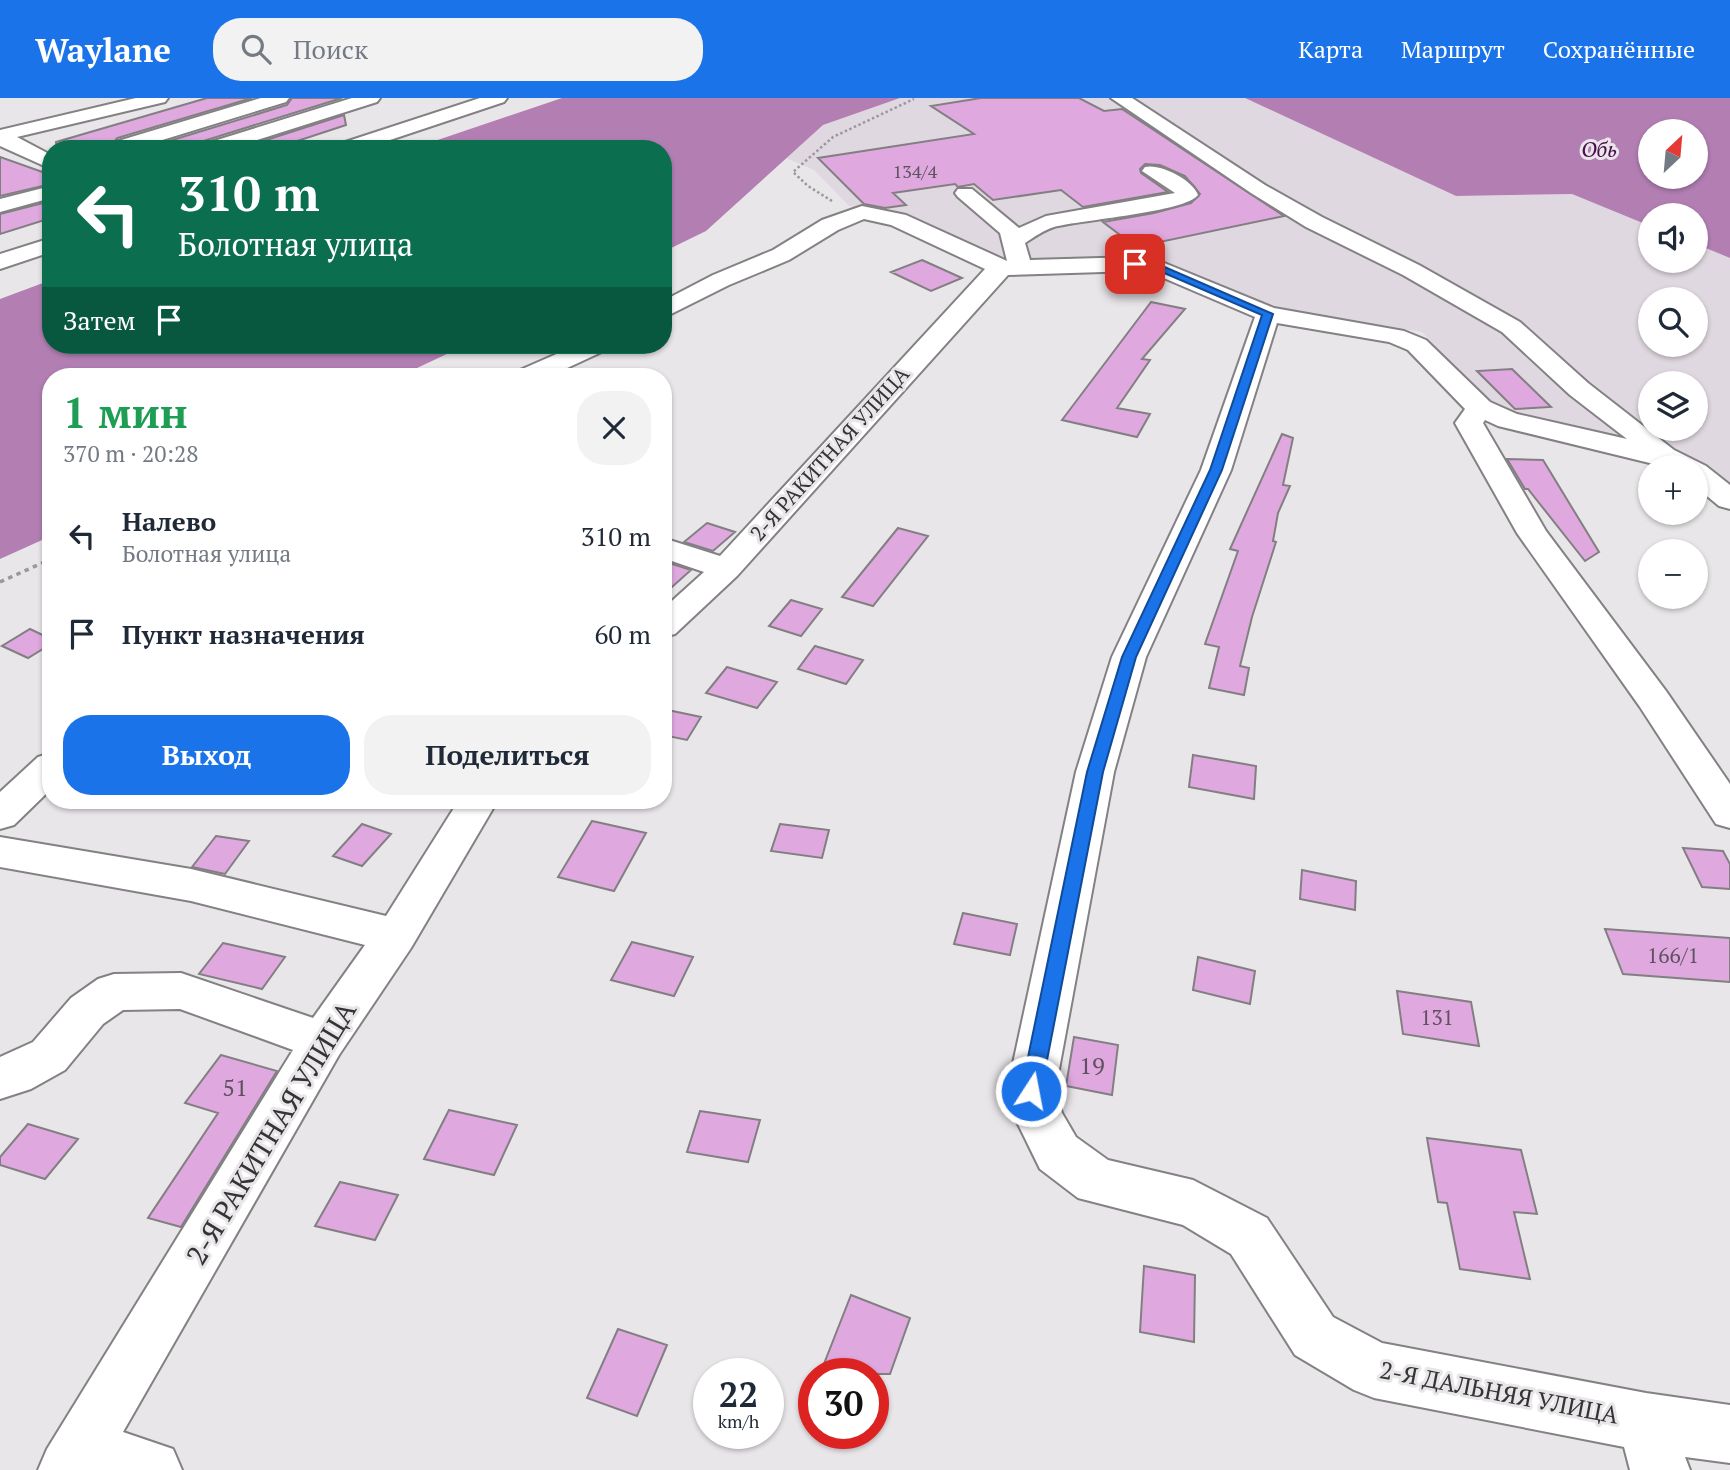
<!DOCTYPE html>
<html lang="ru">
<head>
<meta charset="utf-8">
<style>
	body { margin:0; font-family:"PT Serif",serif; background:#f2f2f3; color:#1f2937; height:100vh; display:flex; flex-direction:column; font-size:26px; white-space:nowrap }
	* { box-sizing:border-box; margin:0 }
	p { font-size:23px; color:#747a83 }
	.icon { flex:none; width:38px; height:38px; fill:none; stroke:currentColor; stroke-width:2; stroke-linecap:round; stroke-linejoin:round }
	.map { position:relative; flex:1; overflow:hidden }
	.details { position:absolute; left:42px; top:270px; width:630px; height:441px; display:flex; flex-direction:column; background:#fff; border-radius:28px; box-shadow:0 2px 5px #0004 }
	.details>* { flex:none }
	.guide { position:absolute; left:42px; top:42px; width:630px; height:214px; border-radius:28px; box-shadow:0 2px 5px #0004; background:#0b6e4f; color:#fff; overflow:hidden }
	.needle { width:46px; rotate:26deg }
	.controls { position:absolute; left:1638px; top:21px; display:grid; gap:14px }
	.controls a { display:grid; place-items:center; width:70px; height:70px; border-radius:50%; background:#fff; box-shadow:0 2px 5px #0004; font-size:35px }
	.speed { position:absolute; left:693px; top:1260px; display:flex; gap:14px; font-size:35px; font-weight:700; text-align:center }
	.speed>* { display:grid; place-content:center; width:91px; height:91px; border-radius:50%; background:#fff; box-shadow:0 2px 5px #0004; line-height:1 }
	.speed small { font-size:18px; font-weight:400 }
	.speed .limit { border:10px solid #d22; background:#fff; color:#111 }
	.pin { position:absolute; display:grid; place-items:center; width:60px; height:60px; color:#fff; margin:-30px; border-radius:14px; box-shadow:0 4px 10px #0006 }
	.me { position:absolute; width:77px; margin:-38px; rotate:11deg; stroke-linejoin:round; filter:drop-shadow(0 0 5px #0008) }
	.turn { display:flex; align-items:center; gap:24px; height:147px; padding:0 21px; font-size:32px }
	.turn .icon { width:91px; height:91px; stroke-width:2.5 }
	.turn b { display:block; font-size:49px; line-height:60px }
	.then { display:flex; align-items:center; height:66px; padding:0 21px; background:#0003; gap:14px; font-size:26px }
	.round { display:grid; place-items:center; flex:none; width:74px; height:74px; border-radius:28px; background:#f2f2f3 }
	.headline { display:flex; align-items:center; justify-content:space-between; height:119px; padding:0 21px }
	h1 { font-size:42px; font-weight:700; line-height:52px; color:#1e9e55 }
	.cta { display:flex; gap:14px; margin-top:auto; padding:14px 21px }
	.cta a { flex:1; height:80px; border-radius:28px; background:#1a73e8; color:#fff; font-size:28px; font-weight:700; line-height:80px; text-align:center }
	.cta a+a { background:#f2f2f3; color:#1f2937 }
	ul { padding:0; list-style:none }
	li { display:flex; align-items:center; gap:21px; height:98px; padding:0 21px }
	li div { flex:1 }
	li b { display:block; font-size:26px }
	li em { font-style:normal }
	header { display:flex; align-items:center; gap:42px; box-sizing:border-box; height:98px; padding:0 35px; background:#1a73e8; color:#fff }
	header strong { font-size:33px }
	nav { display:flex; gap:38px; margin-inline-start:auto; font-size:24px }
	.search { width:490px; height:63px; background:#f2f2f3; display:flex; align-items:center; gap:18px; box-sizing:border-box; padding:0 24px; border-radius:28px; color:#747a83; font-size:26px }
	.map>svg:first-child { display:block }
</style>
</head>
<body>
<header>
<strong>Waylane</strong>
<div class="search"><svg class="icon" aria-label="search" viewBox="0 0 24 24"><circle cx="10" cy="10" r="6"/><path d="M15 15l6 6"/></svg>Поиск</div>
<nav><a>Карта</a><a>Маршрут</a><a>Сохранённые</a></nav>
</header>
<div class="map">
<svg width="1730" height="1372" viewBox="0 0 1730 1372">
	<rect width="100%" height="100%" fill="#e9e6e9"/>
	<!-- built -->
	<path fill="#e0d8e0" fill-rule="evenodd" d="M900,0H1245L1456,98L1572,96L1650,128V163H1696V146L1730,160V393L1670,354L1493,310L1422,234L1277,210L1139,157L993,164L879,114L849,108L814,72L786,60L823,27ZM1650,201H1696V247H1650ZM1650,285H1696V331H1650Z"/>
	<!-- water -->
	<path fill="#b37fb3" fill-rule="evenodd" d="M562,0H900L823,27L706,133L663,154V51H411Z
		M1245,0H1730V160L1696,146V117H1650V128L1572,96L1456,98ZM1650,33H1696V79H1650Z
		M51,182V247H466L400,278H51V438L0,461V201Z"/>
	<!-- building -->
	<path fill="#dfa9df" stroke="#827f82" stroke-width="2" d="M207,0H252L117,40L112,47L115,51H57L56,44Z
		M292,0H342L200,44L196,51H143L287,7Z
		M981,0H1079L1104,13L1122,11L1284,118L1136,149L1103,124L1154,115L1191,105L1200,96L1185,78L1160,67L1145,66L1140,71L1141,75L1168,94L1083,109L1061,92L993,102L974,86L958,89L955,86L893,95L906,107L885,110L864,106L818,60L974,36L931,8Z
		M344,17L346,27L273,51H238Z
		M0,59L51,77V86L0,98Z
		M51,103V120L0,136V116Z
		M922,162L962,180L931,193L891,174Z
		M1151,204L1185,211L1142,261L1150,262L1117,310L1150,316L1137,339L1062,322Z
		M1512,271L1551,309L1515,311L1477,273Z
		M1282,336L1293,340L1283,387L1290,388L1278,415L1273,443L1276,444L1252,519L1240,568L1249,570L1244,597L1209,590L1219,549L1205,546L1238,453L1230,451Z
		M1507,361L1543,362L1599,454L1585,463L1528,391H1525Z
		M707,425L735,434L713,453L684,444Z
		M898,430L928,438L873,508L842,499Z
		M663,463L691,472L663,497Z
		M791,502L822,511L801,538L769,528Z
		M30,531L51,541V546L28,560L2,548Z
		M815,548L863,562L846,586L798,571Z
		M727,569L777,584L757,610L706,595Z
		M663,611L701,619L687,642L663,637Z
		M1193,657L1256,668L1254,701L1189,689Z
		M592,723L646,735L614,793L558,779Z
		M362,726L391,736L362,768L333,758Z
		M780,726L829,732L822,760L771,753Z
		M216,738L249,743L225,776L192,769Z
		M1683,750L1723,753L1730,766V791L1702,789Z
		M1302,772L1356,783L1355,812L1300,801Z
		M963,815L1017,826L1010,857L954,846Z
		M1605,831L1730,840V884L1623,876Z
		M632,844L693,859L674,898L611,882Z
		M223,845L285,859L262,891L199,876Z
		M1198,859L1255,873L1250,906L1193,892Z
		M1397,893L1471,904L1479,948L1403,936Z
		M1074,939L1118,947L1112,997L1066,988Z
		M221,957L277,973L181,1129L148,1120L218,1015L185,1005Z
		M449,1012L517,1027L494,1077L424,1061Z
		M700,1013L760,1022L748,1064L687,1054Z
		M28,1026L78,1041L45,1081L0,1067V1059Z
		M1427,1040L1521,1052L1537,1116L1514,1114L1530,1181L1460,1171L1447,1105L1438,1104Z
		M340,1084L398,1097L375,1142L315,1128Z
		M1144,1168L1195,1177L1194,1244L1140,1234Z
		M851,1197L910,1220L890,1276H820Z
		M618,1231L667,1247L637,1318L587,1300Z"/>
	<g fill="none" stroke-linecap="round" stroke-linejoin="round">
		<defs>
			<path id="minor" d="M136,0H168L165,4L17,39L51,57V71L0,48V32Z
				M261,0H289L286,4L133,51H118L115,47L118,43Z
				M352,0H380L377,4L229,51H198L201,47Z
				M480,0H507L504,4L363,51H333L336,47Z
				M1111,0H1132L1265,87L1322,119L1419,167L1520,224L1588,285L1674,352L1706,368L1730,387V411L1719,408L1696,389V369H1666L1498,328L1485,322L1483,325L1546,433L1666,593L1730,686V730L1716,726L1640,609L1517,435L1455,325L1465,311L1408,252L1389,244L1277,225L1231,372L1146,559L1114,674L1055,993L1062,1015L1076,1039L1108,1062L1193,1082L1267,1120L1333,1219L1382,1245L1646,1295L1730,1307V1365L1685,1359L1690,1372H1630L1624,1349L1374,1300L1354,1292L1295,1257L1231,1156L1183,1127L1078,1100L1040,1071L1016,1022L1007,993L1076,674L1112,559L1201,372L1255,219L1152,175L1135,173L1008,177L737,478L675,536L663,539V511L704,474L663,460V440L720,458L985,171L891,127L864,121L838,132L789,162L729,187L663,220V203L713,177L773,152L822,122L862,108L906,117L1007,163L1000,135L958,99L955,95L958,91H972L1019,130L1046,118L1175,95L1142,73L1145,69C1160,65 1193,82 1198,97C1186,114 1080,122 1054,129C1044,132 1034,139 1025,145L1030,162L1135,159L1157,162L1274,210L1404,233L1426,242L1490,304L1517,316L1627,341L1570,297L1502,234L1403,177L1306,129L1251,95Z
				M51,88V100L0,114V101Z
				M51,140V154L0,171V156Z
				M577,247H610L606,252L550,278H516L520,272Z
				M51,655V691L14,727L0,731V694L38,659Z
				M459,702H498L411,850L339,957L123,1334L173,1351L182,1372H38L47,1351L293,952L180,911L123,912L103,926L65,972L31,991L0,1001V959L33,944L71,900L98,881L114,876L181,875L313,920L365,847L191,803L0,769V739L191,771L386,818Z"/>
		</defs>
		<!-- minor casing -->
		<use href="#minor" stroke="#838183" stroke-width="4"/>
		<!-- path-far1 -->
		<path stroke="#9a989a" stroke-width="2.5" stroke-dasharray="2.5 2.5" stroke-linecap="butt" d="M832,103L808,88L793,74L833,39L914,1"/>
		<!-- path -->
		<path stroke="#9a989a" stroke-width="3.5" stroke-dasharray="4.5 4.5" stroke-linecap="butt" d="M0,484L51,461"/>
		<!-- minor -->
		<use href="#minor" fill="#fff" fill-rule="evenodd"/>
	</g>
	<!-- route -->
	<path fill="#1a73e8" stroke="#114b97" stroke-width="2" d="M1135,163L1160,167L1273,216L1222,372L1136,559L1103,674L1041,993L1038,999L1031,1002L1024,999L1021,993L1087,674L1122,559L1210,372L1262,217L1155,171L1132,168L1131,166Z"/>
	<g text-anchor="middle" stroke-width="6" stroke-linejoin="round" paint-order="stroke">
		<!-- far-number labels -->
		<g font-size="18" fill="#605160">
			<text x="915" y="80">134/4</text>
		</g>
		<!-- far-water labels -->
		<g font-size="21" font-style="italic" fill="#4c0b4e" stroke="#e9e6e9">
			<text x="1599" y="59">Обь</text>
		</g>
		<!-- far-street labels -->
		<g font-size="21" fill="#353435" stroke="#e9e6e9">
			<text transform="translate(830 356) rotate(-48)" y="7">2-Я РАКИТНАЯ УЛИЦА</text>
		</g>
		<!-- number labels -->
		<g font-size="21" fill="#605160">
			<text x="1673" y="865">166/1</text>
			<text x="1437" y="927">131</text>
		</g>
		<!-- near-number labels -->
		<g font-size="24" fill="#605160">
			<text x="1092" y="976">19</text>
			<text x="235" y="998">51</text>
		</g>
		<!-- street labels -->
		<g font-size="24" fill="#353435" stroke="#e9e6e9">
			<text transform="translate(1499 1295) rotate(11)" y="8">2-Я ДАЛЬНЯЯ УЛИЦА</text>
		</g>
		<!-- near-street labels -->
		<g font-size="28" fill="#353435" stroke="#e9e6e9">
			<text transform="translate(271 1035) rotate(-59)" y="10">2-Я РАКИТНАЯ УЛИЦА</text>
		</g>
	</g>
</svg>
<div class="controls">
<a><svg class="needle" viewBox="-14 -14 28 28"><path d="M0-13l5 13h-10z" fill="#e53935"/><path d="M0 13l5-13h-10z" fill="#747a83"/></svg></a>
<a><svg class="icon" aria-label="sound" viewBox="0 0 24 24"><path d="M4 9h4l5-4v14l-5-4H4zM17 9q2 3 0 6"/></svg></a>
<a><svg class="icon" aria-label="search" viewBox="0 0 24 24"><circle cx="10" cy="10" r="6"/><path d="M15 15l6 6"/></svg></a>
<a><svg class="icon" aria-label="layers" viewBox="0 0 24 24"><path d="M12 4l9 5-9 5-9-5zM3 14l9 5 9-5"/></svg></a>
<a>+</a>
<a>−</a>
</div>
<div class="speed"><div>22<small>km/h</small></div><div class="limit">30</div></div>
<div class="pin" style="left:1135px;top:166px;background:#d93025"><svg class="icon" aria-label="arrive" viewBox="0 0 24 24"><path d="M6 21V4h12l-3 4 3 4H6"/></svg></div>
<svg class="me" style="left:1031px;top:993px" viewBox="-20 -20 40 40"><circle r="17" fill="#1a73e8" stroke="#fff" stroke-width="3"/><path d="M0-11L8 9 0 5-8 9z" fill="#fff"/></svg>
<div class="guide">
<div class="turn"><svg class="icon" aria-label="left" viewBox="0 0 24 24"><path d="M17 20v-9H6M10 6l-5 5 5 5"/></svg><div><b>310 m</b>Болотная улица</div></div>
<div class="then">Затем<svg class="icon" aria-label="arrive" viewBox="0 0 24 24"><path d="M6 21V4h12l-3 4 3 4H6"/></svg></div>
</div>
<section class="details">
<div class="headline"><div><h1>1 мин</h1><p>370 m · 20:28</p></div><a class="round"><svg class="icon" aria-label="close" viewBox="0 0 24 24"><path d="M6 6l12 12M18 6L6 18"/></svg></a></div>
<ul>
<li><svg class="icon" aria-label="left" viewBox="0 0 24 24"><path d="M17 20v-9H6M10 6l-5 5 5 5"/></svg><div><b>Налево</b><p>Болотная улица</p></div><em>310 m</em></li>
<li><svg class="icon" aria-label="arrive" viewBox="0 0 24 24"><path d="M6 21V4h12l-3 4 3 4H6"/></svg><div><b>Пункт назначения</b></div><em>60 m</em></li>
</ul>
<div class="cta"><a>Выход</a><a>Поделиться</a></div>
</section>
</div>
</body>
</html>
